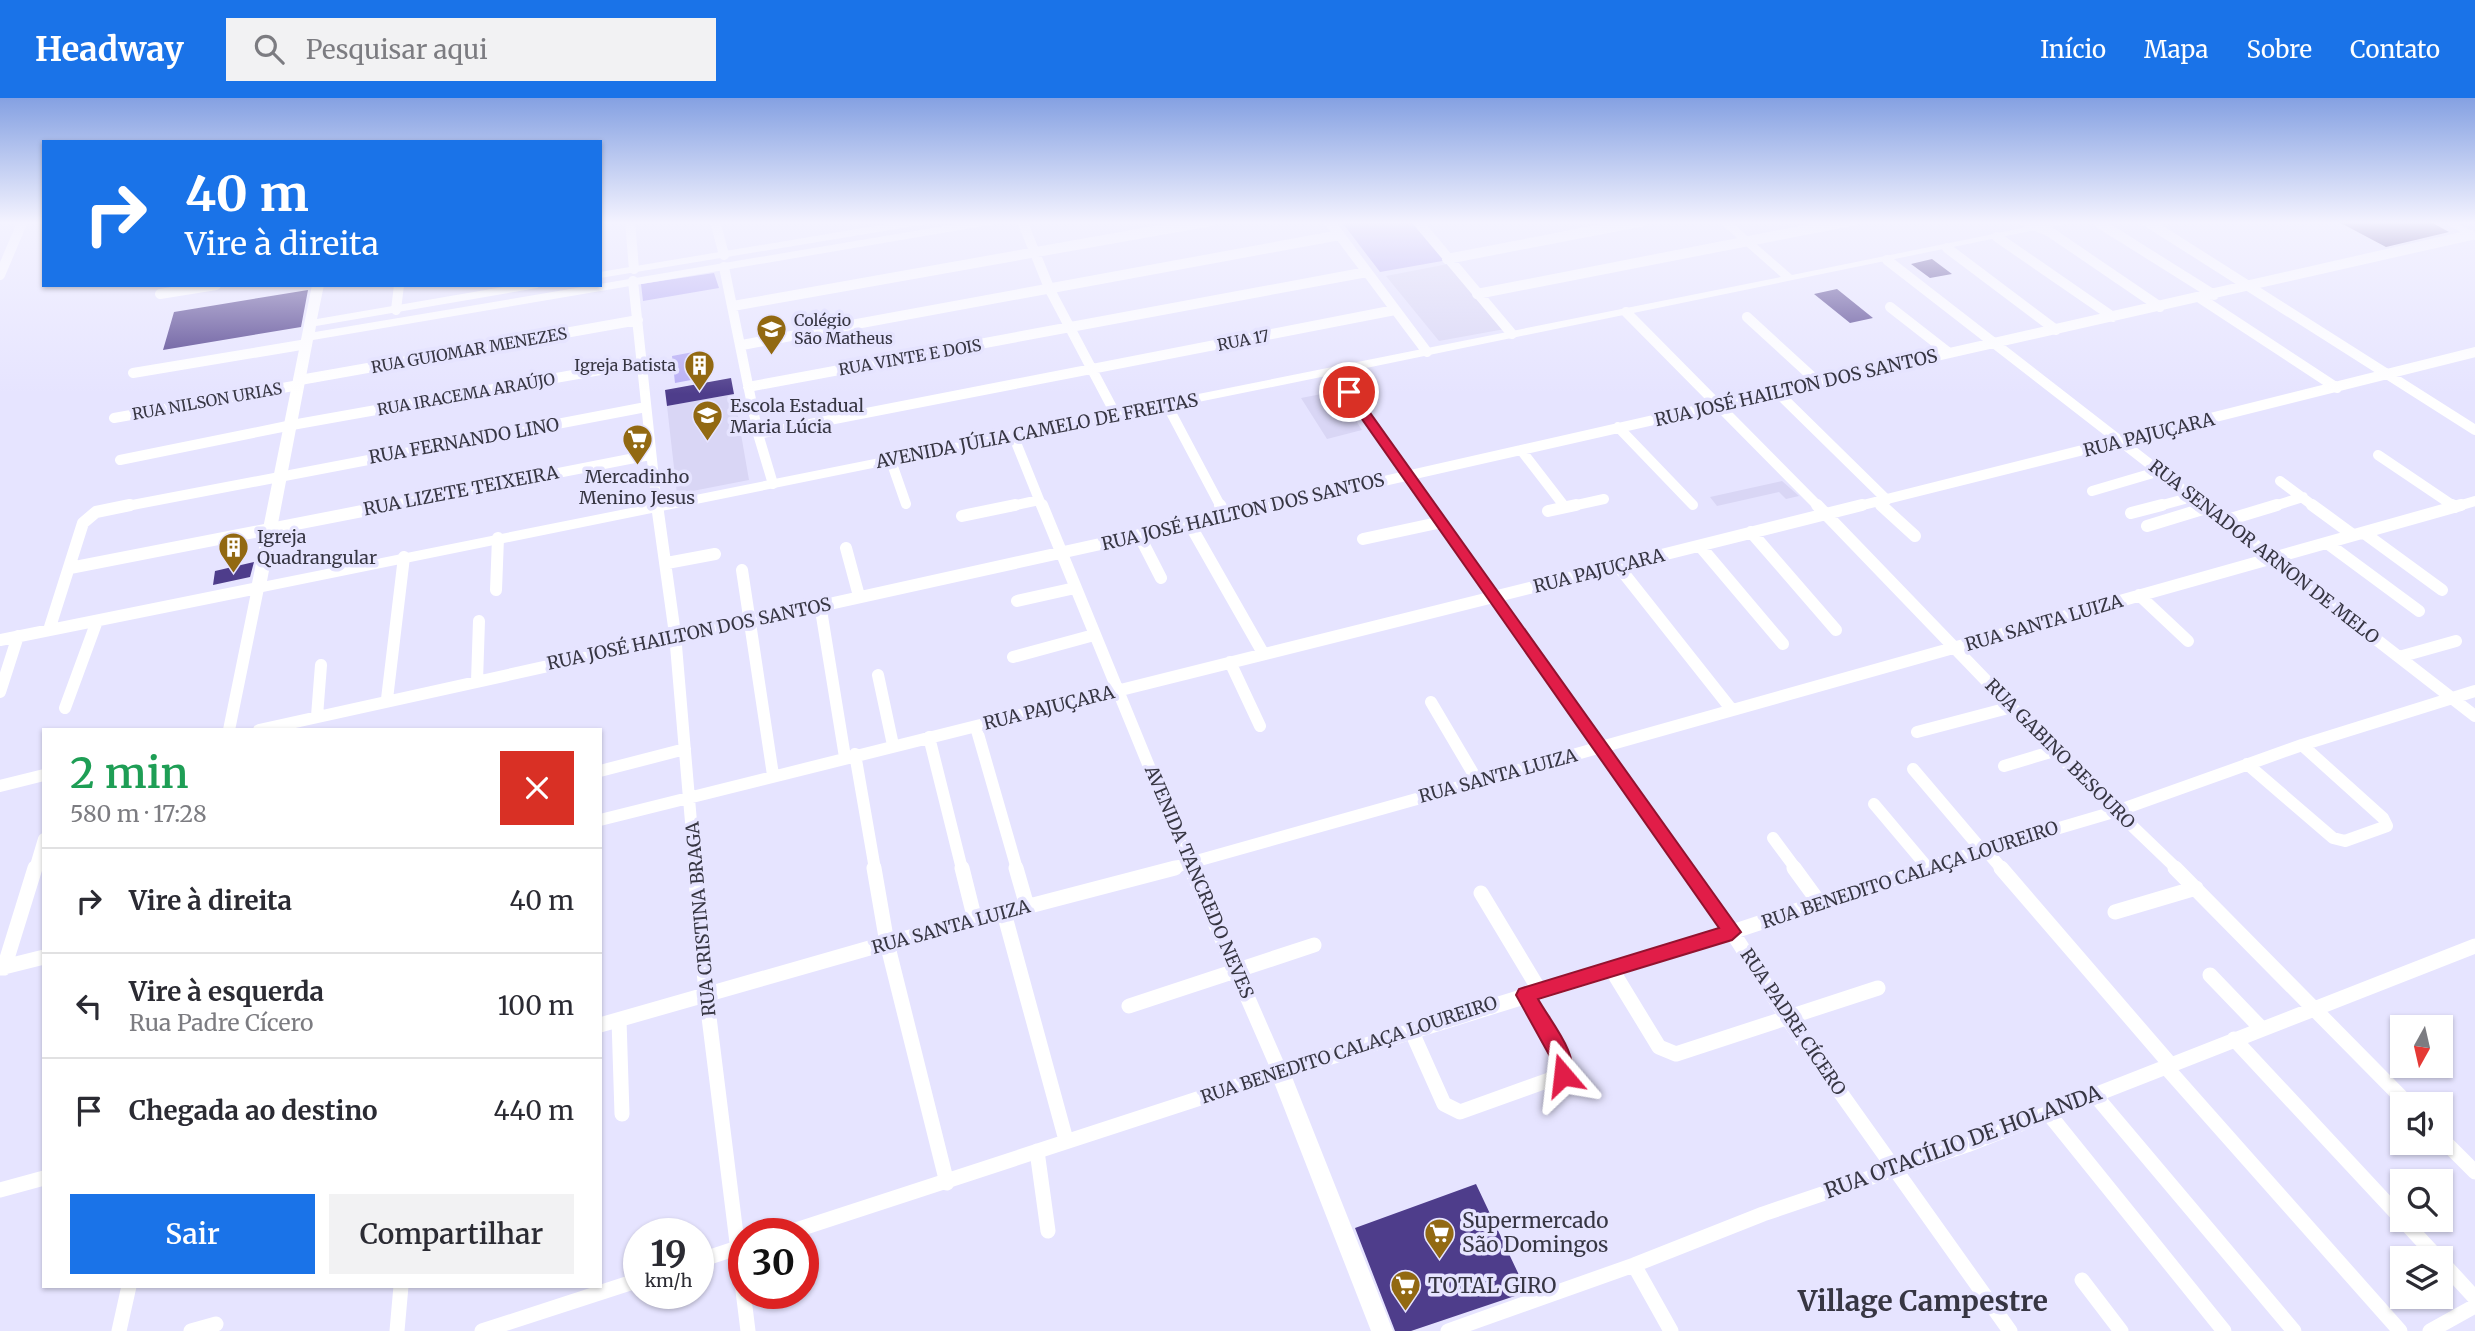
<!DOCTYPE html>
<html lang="pt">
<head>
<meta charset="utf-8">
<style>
	body { margin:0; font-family:Merriweather,serif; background:#f2f2f3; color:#2b2b33; height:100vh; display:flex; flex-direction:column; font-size:26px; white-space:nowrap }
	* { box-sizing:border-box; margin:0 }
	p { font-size:23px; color:#7c7c81 }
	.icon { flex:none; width:38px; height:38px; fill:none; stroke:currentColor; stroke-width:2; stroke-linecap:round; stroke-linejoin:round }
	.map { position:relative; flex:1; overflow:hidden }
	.sheet { position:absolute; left:42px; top:630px; width:560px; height:560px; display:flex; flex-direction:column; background:#fff; border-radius:0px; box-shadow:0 2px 5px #0004 }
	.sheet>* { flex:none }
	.banner { position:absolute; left:42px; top:42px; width:560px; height:147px; border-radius:0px; box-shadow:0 2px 5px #0004; background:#1a73e8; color:#fff; overflow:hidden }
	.needle { width:46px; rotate:188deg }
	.controls { position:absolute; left:2390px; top:917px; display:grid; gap:14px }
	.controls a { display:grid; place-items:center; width:63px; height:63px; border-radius:0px; background:#fff; box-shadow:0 2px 5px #0004; font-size:35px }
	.speed { position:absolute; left:623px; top:1120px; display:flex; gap:14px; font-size:35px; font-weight:700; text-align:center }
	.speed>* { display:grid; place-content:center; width:91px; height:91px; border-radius:50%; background:#fff; box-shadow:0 2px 5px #0004; line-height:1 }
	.speed small { font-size:18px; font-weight:400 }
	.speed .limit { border:10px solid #d22; background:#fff; color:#111 }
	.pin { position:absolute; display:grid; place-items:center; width:60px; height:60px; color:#fff; margin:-30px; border:4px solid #fff; border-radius:50%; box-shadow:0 2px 7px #0007 }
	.me { position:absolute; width:77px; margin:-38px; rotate:343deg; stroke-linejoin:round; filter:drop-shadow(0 0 5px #0008) }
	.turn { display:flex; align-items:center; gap:24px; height:147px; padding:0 28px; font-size:32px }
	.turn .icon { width:91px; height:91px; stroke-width:2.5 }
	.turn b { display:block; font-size:49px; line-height:60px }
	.round { display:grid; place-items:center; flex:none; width:74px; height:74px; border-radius:0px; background:#f2f2f3 }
	.head { display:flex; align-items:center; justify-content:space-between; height:119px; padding:0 28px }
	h1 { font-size:42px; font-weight:600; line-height:52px; color:#1e9e55 }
	.action { display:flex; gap:14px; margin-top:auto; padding:14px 28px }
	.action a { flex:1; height:80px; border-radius:0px; background:#1a73e8; color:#fff; font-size:28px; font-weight:600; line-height:80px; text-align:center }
	.action a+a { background:#f2f2f3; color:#2b2b33 }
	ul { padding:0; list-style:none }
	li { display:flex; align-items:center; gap:21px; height:105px; padding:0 28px; border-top:2px solid #e1e1e2 }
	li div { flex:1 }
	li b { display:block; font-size:26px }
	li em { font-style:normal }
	header { display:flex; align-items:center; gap:42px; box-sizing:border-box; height:98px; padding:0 35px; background:#1a73e8; color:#fff }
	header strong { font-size:33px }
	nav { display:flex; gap:38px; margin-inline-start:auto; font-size:24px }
	.search { width:490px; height:63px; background:#f2f2f3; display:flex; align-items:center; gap:18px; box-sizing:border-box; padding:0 24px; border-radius:0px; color:#7c7c81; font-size:26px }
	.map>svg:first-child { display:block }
</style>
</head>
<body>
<header>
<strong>Headway</strong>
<div class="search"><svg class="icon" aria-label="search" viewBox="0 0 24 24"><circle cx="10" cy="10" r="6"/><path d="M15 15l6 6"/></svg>Pesquisar aqui</div>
<nav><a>Início</a><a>Mapa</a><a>Sobre</a><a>Contato</a></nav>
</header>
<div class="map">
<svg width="2475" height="1233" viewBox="0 0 2475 1233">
	<rect width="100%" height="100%" fill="#e6e4ff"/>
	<!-- built -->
	<path fill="#d9d6f5" d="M1448,166L1505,231L1439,243L1386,178Z
		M1337,293L1362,332L1327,341L1301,300Z
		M734,296L749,382L677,396L667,308Z
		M1782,383L1799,398L1786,401L1779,394L1717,408L1710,399Z"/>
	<!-- green -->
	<path fill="#b8aef5" d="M1341,123H1415L1448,162L1380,174Z
		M714,175L719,190L643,203L641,186Z
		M704,252L707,279L675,285L672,258Z"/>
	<!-- building -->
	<path fill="#4e3d8b" d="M2337,123H2429L2449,134L2386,149Z
		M1932,161L1952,176L1930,180L1911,166Z
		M1837,191L1873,220L1850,225L1814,196Z
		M308,192L301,229L163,252L174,214Z
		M731,280L734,296L667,308L665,292Z
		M254,464L250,479L213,487L215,473Z
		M1476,1086L1527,1194L1411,1233H1395L1355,1130Z"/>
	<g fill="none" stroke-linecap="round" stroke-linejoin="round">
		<!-- minor-far2 -->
		<path stroke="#fff" stroke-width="10" d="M630,123L634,171
			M715,123L724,157
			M1022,123L1050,192L1116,317
			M1329,123L1427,254
			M1417,123L1512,236
			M2024,123L2050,134L2160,209
			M2096,123L2214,197
			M2146,123L2475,332
			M1997,139L2113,219
			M1947,150L2056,232
			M1447,161L1644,123
			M1887,162L2205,409
			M724,169L758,336L773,386
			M0,177L23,123
			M633,183L657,409
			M160,196L216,187
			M1477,196L1851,123
			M2200,200L2337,290
			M733,208L1211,123
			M1890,209L1949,255
			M396,212L399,187
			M1626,214L1819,409
			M1747,219L1819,285
			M742,247L1340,137
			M133,275L307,246
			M300,282L638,222
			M748,289L1367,174
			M1778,295L1887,402
			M1167,307L1221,409
			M114,320L299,287
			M1618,329L1693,407
			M758,336L1395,212
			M1013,337L1042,409
			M1521,352L1565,409
			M2378,357L2455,409
			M120,362L292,327L640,265
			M891,363L906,406
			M2280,383L2315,409
			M2092,393L2160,373
			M1878,404L1883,409
			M122,409L646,309
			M384,409L650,357
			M1007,409L1039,402
			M1269,409L2471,137
			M1568,409L1604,401
			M1855,409L2475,254
			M2155,409L2192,399
			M2271,409L2303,399
			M2455,409L2475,403"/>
		<!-- minor-far1 -->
		<path stroke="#fff" stroke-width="12" d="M657,407L675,536L695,771
			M1042,407L1191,771
			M1220,407L1225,417
			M1817,407L2054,653L2177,771
			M1881,407L1915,438
			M2203,407L2475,618
			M2312,407L2353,437
			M2452,407L2455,409
			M1548,413L1576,407
			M2131,415L2162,407
			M962,418L1015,407
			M2224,423L2277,407
			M1189,425L1263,555
			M2147,428L2206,410
			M1751,434L1836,532
			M2364,435L2442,492
			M1139,437L1161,480
			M1363,441L1442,424
			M2327,445L2419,513
			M1700,448L1783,546
			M846,450L859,498
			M667,465L715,456
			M1618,468L1732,612
			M70,470L393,407
			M742,472L773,677
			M496,492L498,440
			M2139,497L2188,543
			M1017,503L1075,490
			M820,506L845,659
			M49,532L83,425L96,414L130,407
			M0,542L258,490L229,632
			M1013,559L1094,537
			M2399,559L2456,543
			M1230,564L1260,628
			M878,577L893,647
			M477,583L479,523
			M0,594L18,538
			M387,601L404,459
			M1431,604L1477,682
			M65,610L97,523
			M317,618L321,567
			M976,629L1017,771
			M259,632L1277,407
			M1917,634L2012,609
			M929,639L962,771
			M855,656L875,771
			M2247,666L2333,740L2345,743L2387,728L2383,720L2302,647
			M2004,668L2054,653
			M1913,671L1981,751
			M600,673L685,651
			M0,688L44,677
			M1874,706L1928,770
			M600,722L1862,407
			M1773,740L1796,771
			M1984,750L2002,771
			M35,771L44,741
			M1168,771L2461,407
			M1920,771L2117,713L2302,647L2475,593"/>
		<!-- minor -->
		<path stroke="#fff" stroke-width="15" d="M695,770L706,895L748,1233
			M874,770L887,845L947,1085
			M962,770L975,822
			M1016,770L1027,808
			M1794,770L1821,807
			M1925,770L1732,834L1788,921L2010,1233
			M2001,770L2170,966
			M2175,770L2408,1006
			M1481,795L1540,893
			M2115,814L2196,790
			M1004,815L1066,1042
			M0,870L44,859
			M4,870L35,770
			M1612,872L1659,949L1676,956L1878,890
			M2210,877L2261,930
			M1129,908L1314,847
			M619,922L622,1016
			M600,927L887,845L1175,770
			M1411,932L1444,1006L1460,1014L1563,977L1562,961L1526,897
			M2234,941L2438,1160
			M2165,968L2400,1233
			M2094,996L2294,1233
			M2048,1015L2224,1233
			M2441,1040L2475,1074
			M1037,1053L1048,1133
			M0,1092L44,1080
			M784,1136L1280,974L1191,770
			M698,1163L743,1148
			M2441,1163L2475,1200
			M1634,1167L1671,1233
			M2082,1182L2121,1233
			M119,1233L129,1188
			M191,1233L216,1226
			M397,1233L401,1188
			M482,1233L639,1182
			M1448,1233L1634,1167L1763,1116L1967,1047L2475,848
			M2430,1233L2475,1208"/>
		<!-- tertiary -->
		<path fill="#fff" fill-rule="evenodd" d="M905,123H931L926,126L600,180V174Z
			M974,123H1000L995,126L313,242L267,483L1781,179L1718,123H1730L1792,177L2057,123H2079L1342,275L1741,834L1738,839L1732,842L1292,979L1393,1233H1371L1270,974L1273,968L1719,830L1331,277L258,495L251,490L312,187H324L317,221L515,187H542L537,190L316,228L315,234Z
			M2441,123H2454L2475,135V142Z"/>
	</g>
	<!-- sky -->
	<linearGradient id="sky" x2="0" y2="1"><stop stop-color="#85a1e2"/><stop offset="0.42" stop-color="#f4f3ff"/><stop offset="1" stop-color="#f4f3ff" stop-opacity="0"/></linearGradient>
	<rect width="2475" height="296" fill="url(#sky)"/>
	<!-- route -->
	<path fill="#e11d48" stroke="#92132f" stroke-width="2" d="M1349,290L1353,291L1741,834L1732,842L1538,901C1550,923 1582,959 1570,984L1563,986L1556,984L1552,962L1516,897L1519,891L1719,830L1343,294Z"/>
	<!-- icons -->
	<defs>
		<symbol id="school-pin" viewBox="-11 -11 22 30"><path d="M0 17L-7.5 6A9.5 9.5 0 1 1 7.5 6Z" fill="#926912" stroke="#e6e4ff"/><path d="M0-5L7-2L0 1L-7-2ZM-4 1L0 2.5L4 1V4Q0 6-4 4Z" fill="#fff"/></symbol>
		<symbol id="building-pin" viewBox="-11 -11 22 30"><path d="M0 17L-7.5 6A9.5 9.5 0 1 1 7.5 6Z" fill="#926912" stroke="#e6e4ff"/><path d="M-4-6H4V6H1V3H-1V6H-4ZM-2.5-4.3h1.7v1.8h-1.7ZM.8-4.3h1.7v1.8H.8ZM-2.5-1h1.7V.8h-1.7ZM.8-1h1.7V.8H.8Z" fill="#fff"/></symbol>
		<symbol id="supermarket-pin" viewBox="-11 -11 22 30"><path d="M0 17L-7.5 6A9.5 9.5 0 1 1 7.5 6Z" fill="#926912" stroke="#e6e4ff"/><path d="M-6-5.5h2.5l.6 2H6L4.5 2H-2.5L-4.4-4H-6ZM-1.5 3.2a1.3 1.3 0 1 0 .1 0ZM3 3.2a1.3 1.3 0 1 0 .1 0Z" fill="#fff"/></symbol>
	</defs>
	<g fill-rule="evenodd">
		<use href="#school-pin" x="754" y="214" width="35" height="47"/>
		<use href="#building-pin" x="682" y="250" width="35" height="47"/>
		<use href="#school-pin" x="690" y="300" width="35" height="47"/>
		<use href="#supermarket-pin" x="620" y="324" width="35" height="47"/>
		<use href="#building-pin" x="216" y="432" width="35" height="47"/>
		<use href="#supermarket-pin" x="1422" y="1118" width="35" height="47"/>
		<use href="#supermarket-pin" x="1388" y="1170" width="35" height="47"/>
	</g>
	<g text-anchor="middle" stroke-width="7" stroke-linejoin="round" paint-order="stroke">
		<!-- far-poi labels -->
		<g font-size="16" fill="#373643" stroke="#e6e4ff" text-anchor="start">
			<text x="794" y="228">Colégio<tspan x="794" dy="18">São Matheus</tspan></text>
			<text x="676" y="273" text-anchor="end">Igreja Batista</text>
		</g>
		<!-- far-street labels -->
		<g font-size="16" fill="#373643" stroke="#e6e4ff">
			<text transform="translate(1243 242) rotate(-11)" y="6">RUA 17</text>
			<text transform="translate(469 252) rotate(-10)" y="6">RUA GUIOMAR MENEZES</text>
			<text transform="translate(910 259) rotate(-10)" y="6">RUA VINTE E DOIS</text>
			<text transform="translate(466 296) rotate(-10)" y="6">RUA IRACEMA ARAÚJO</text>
			<text transform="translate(207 303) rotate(-10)" y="6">RUA NILSON URIAS</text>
		</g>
		<!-- street labels -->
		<g font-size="18" fill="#373643" stroke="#e6e4ff">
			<text transform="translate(1796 290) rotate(-13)" y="6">RUA JOSÉ HAILTON DOS SANTOS</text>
			<text transform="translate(1037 333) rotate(-11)" y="6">AVENIDA JÚLIA CAMELO DE FREITAS</text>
			<text transform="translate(2149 337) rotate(-14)" y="6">RUA PAJUÇARA</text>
			<text transform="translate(464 343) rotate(-10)" y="6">RUA FERNANDO LINO</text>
			<text transform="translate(461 393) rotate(-11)" y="6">RUA LIZETE TEIXEIRA</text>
			<text transform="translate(1243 414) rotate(-13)" y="6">RUA JOSÉ HAILTON DOS SANTOS</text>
			<text transform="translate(2264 454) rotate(38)" y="6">RUA SENADOR ARNON DE MELO</text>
			<text transform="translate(1599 473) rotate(-14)" y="6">RUA PAJUÇARA</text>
			<text transform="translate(2044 525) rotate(-16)" y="6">RUA SANTA LUIZA</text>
			<text transform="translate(689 536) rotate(-12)" y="6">RUA JOSÉ HAILTON DOS SANTOS</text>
			<text transform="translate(1049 610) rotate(-14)" y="6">RUA PAJUÇARA</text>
			<text transform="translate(2060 656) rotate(45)" y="6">RUA GABINO BESOURO</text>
			<text transform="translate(1498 678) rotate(-15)" y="6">RUA SANTA LUIZA</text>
			<text transform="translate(1910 777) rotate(-18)" y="6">RUA BENEDITO CALAÇA LOUREIRO</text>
			<text transform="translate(1199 784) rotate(67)" y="6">AVENIDA TANCREDO NEVES</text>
			<text transform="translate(701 821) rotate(-95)" y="6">RUA CRISTINA BRAGA</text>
			<text transform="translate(951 829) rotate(-15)" y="6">RUA SANTA LUIZA</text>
			<text transform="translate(1793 924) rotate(56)" y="6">RUA PADRE CÍCERO</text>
			<text transform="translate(1349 952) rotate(-18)" y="6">RUA BENEDITO CALAÇA LOUREIRO</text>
		</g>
		<!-- poi labels -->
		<g font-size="18" fill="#373643" stroke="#e6e4ff" text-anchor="start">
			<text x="730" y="314">Escola Estadual<tspan x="730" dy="21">Maria Lúcia</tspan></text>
			<text x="637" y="385" text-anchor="middle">Mercadinho<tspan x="637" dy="21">Menino Jesus</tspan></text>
			<text x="257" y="445">Igreja<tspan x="257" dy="21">Quadrangular</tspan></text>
		</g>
		<!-- near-street labels -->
		<g font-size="21" fill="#373643" stroke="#e6e4ff">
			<text transform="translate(1963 1044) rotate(-20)" y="7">RUA OTACÍLIO DE HOLANDA</text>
		</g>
		<!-- near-poi labels -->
		<g font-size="21" fill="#373643" stroke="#e6e4ff" text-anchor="start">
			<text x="1462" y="1130">Supermercado<tspan x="1462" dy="24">São Domingos</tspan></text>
			<text x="1428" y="1195">TOTAL GIRO</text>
		</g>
		<!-- near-district labels -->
		<g font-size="28" font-weight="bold" fill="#373643" stroke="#e6e4ff">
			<text x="1923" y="1213">Village Campestre</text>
		</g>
	</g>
</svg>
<div class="controls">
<a><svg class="needle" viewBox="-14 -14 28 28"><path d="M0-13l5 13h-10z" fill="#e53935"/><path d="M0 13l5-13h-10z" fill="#7c7c81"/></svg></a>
<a><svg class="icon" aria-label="sound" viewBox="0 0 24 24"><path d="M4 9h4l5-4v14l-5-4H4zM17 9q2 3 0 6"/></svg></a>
<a><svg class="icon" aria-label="search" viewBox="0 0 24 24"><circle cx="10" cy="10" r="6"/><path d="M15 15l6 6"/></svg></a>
<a><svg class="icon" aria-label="layers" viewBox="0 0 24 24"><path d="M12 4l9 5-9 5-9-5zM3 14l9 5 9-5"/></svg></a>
</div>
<div class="speed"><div>19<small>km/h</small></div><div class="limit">30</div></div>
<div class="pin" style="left:1349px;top:294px;background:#d93025"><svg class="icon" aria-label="arrive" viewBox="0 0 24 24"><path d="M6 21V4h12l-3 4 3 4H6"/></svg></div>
<svg class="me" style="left:1563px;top:977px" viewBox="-20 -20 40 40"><path d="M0-17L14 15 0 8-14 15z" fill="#e11d48" stroke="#fff" stroke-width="4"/></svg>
<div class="banner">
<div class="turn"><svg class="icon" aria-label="right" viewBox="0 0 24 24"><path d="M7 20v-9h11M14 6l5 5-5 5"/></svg><div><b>40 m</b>Vire à direita</div></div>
</div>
<section class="sheet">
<div class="head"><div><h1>2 min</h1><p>580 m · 17:28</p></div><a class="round" style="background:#d93025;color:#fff"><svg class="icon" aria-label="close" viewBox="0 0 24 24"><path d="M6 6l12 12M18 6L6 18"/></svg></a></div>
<ul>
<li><svg class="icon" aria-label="right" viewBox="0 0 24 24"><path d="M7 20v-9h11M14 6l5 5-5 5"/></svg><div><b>Vire à direita</b></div><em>40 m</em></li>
<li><svg class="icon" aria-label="left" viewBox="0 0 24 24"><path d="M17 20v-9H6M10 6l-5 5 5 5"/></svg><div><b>Vire à esquerda</b><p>Rua Padre Cícero</p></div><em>100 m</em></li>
<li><svg class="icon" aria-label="arrive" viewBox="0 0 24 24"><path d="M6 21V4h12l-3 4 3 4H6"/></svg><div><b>Chegada ao destino</b></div><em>440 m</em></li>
</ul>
<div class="action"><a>Sair</a><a>Compartilhar</a></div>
</section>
</div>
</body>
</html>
